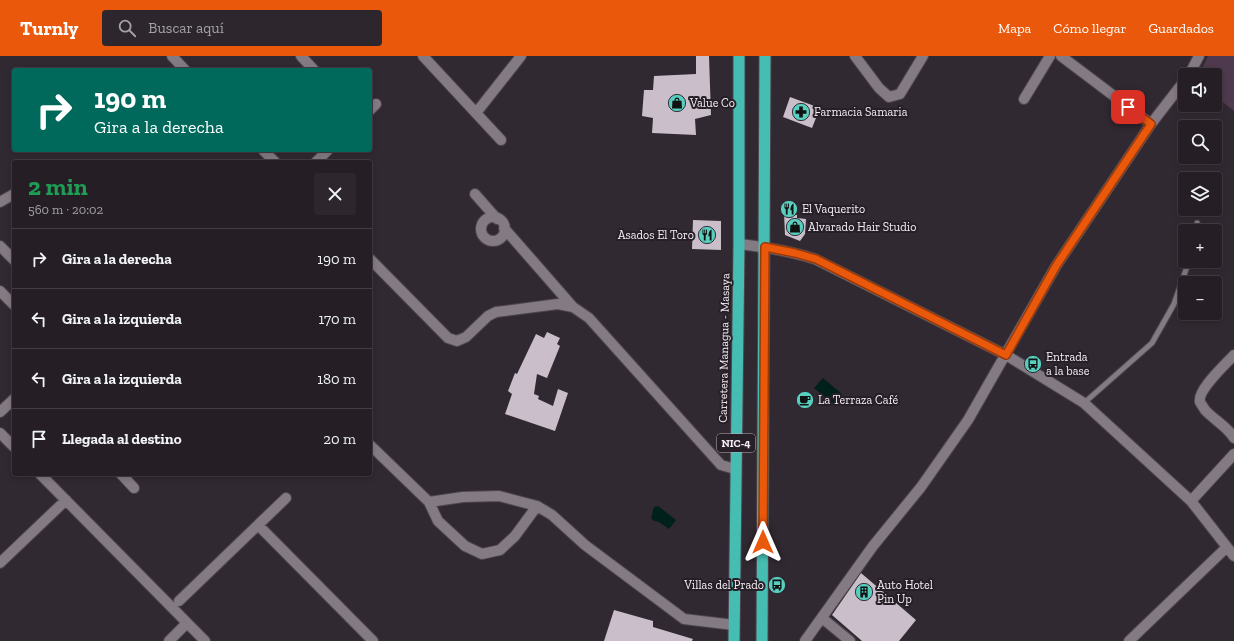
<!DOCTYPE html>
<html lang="es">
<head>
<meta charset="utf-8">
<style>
	body { margin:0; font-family:"Zilla Slab",serif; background:#2d272d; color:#f1f3f6; height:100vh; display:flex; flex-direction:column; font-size:15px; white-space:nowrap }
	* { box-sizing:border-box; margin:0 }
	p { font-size:13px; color:#a3a2a7 }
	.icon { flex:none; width:22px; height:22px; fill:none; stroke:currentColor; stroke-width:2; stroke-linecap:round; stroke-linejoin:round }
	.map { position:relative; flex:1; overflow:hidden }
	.details { position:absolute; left:12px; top:104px; width:360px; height:316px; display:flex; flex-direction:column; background:#251f25; border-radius:4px; box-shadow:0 2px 6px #0003,0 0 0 1px #423d42 }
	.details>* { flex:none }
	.banner { position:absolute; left:12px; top:12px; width:360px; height:84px; border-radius:4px; box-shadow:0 2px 6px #0003,0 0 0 1px #423d42; background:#00695c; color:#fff; overflow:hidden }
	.tools { position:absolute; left:1178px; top:12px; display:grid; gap:8px }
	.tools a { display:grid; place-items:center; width:44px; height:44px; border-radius:4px; background:#251f25; box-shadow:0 2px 6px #0003,0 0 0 1px #423d42; font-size:20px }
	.pin { position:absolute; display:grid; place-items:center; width:34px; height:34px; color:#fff; margin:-17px; border-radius:8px; box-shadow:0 2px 6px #0006 }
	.me { position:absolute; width:44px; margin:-22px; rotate:0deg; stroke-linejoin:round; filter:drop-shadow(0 0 3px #0008) }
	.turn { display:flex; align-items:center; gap:14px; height:84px; padding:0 16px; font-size:18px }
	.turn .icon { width:52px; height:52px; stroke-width:2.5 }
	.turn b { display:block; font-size:28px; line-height:34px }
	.round { display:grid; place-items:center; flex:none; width:42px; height:42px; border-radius:4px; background:#2d272d }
	.headline { display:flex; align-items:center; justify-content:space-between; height:68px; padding:0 16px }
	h1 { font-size:24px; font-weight:700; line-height:30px; color:#1e9e55 }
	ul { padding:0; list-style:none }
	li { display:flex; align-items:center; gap:12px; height:60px; padding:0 16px; border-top:1px solid #423d42 }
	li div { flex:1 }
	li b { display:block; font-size:15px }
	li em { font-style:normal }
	header { display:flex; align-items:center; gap:24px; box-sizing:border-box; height:56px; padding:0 20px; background:#ea580c; color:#fff }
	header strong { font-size:19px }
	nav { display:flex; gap:22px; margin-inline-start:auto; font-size:14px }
	.search { width:280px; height:36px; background:#2d272d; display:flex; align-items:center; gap:10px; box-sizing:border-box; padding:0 14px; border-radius:4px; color:#a3a2a7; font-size:15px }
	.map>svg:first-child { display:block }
</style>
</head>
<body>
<header>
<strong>Turnly</strong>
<div class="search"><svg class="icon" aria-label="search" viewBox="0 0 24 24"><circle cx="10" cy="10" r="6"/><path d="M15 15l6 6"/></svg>Buscar aquí</div>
<nav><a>Mapa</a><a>Cómo llegar</a><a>Guardados</a></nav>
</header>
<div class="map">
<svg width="1234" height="585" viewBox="0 0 1234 585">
	<rect width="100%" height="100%" fill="#312931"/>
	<!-- green -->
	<path fill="#4f394f" d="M1208,0H1234V55L1215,40V19H1199Z"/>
	<!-- water -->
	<path fill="#00201c" d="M823,322L842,338L834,348L814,332Z
		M658,450L676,464L669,473L659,466L654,465L651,462L654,451Z"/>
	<!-- building -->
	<path fill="#c9bec9" d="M696,0H709L711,59L695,63L696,79L652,77L653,62L642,60L644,34H653L654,20L696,18Z
		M790,41L820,52L812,72L783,61Z
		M784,157L797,159V162L806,163L805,178L800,185L785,179Z
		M693,164L721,165V194L692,193Z
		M547,276L560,282L557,288L560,290L547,322L537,318L534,338L539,340L538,343L553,350L558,333L568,337L555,375L505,358L512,338L508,335L515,317L517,318L536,278L544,282Z
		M861,517L916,564L899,585H862L832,559Z
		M614,554L653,565V571L693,583L692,585H604Z"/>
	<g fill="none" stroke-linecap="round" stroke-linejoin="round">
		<defs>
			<path id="service" d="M1195,175L1197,167
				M1084,347L1152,287L1174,248L1189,205"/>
			<path id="minor" d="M172,0L185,14
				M301,0L314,14
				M423,0L501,84
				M855,0L879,32L889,41L900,38L923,0
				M1061,0L1151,68
				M1189,19L1199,0
				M1024,43L1050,0
				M370,54L376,48
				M476,57L521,0
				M263,94L275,106
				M316,106L328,94
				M475,138L497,163
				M0,146L14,138
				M481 173a12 12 0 1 1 24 0a12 12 0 1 1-24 0Z
				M504,172L573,251
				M739,188C765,191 790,195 815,203L1006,299L1084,347L1191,445L1234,500
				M0,190L14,204
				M370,203L448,282L457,285L466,281L488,260L496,256L558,248L573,251L589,262L721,409L735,413
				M0,235L14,249
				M1234,299C1226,308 1197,334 1200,346C1201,348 1204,352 1205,354C1214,364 1227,370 1234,382
				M0,356L14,343
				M0,377L14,391
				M370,389L429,446L438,465L465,490L482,498L500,494L515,480L537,450
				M40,418L205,585
				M121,418L134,432
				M1191,445L1234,398
				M429,446L463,441L499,440L537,450L552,459L585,489L684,563L734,569
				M258,469L373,585
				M0,507L66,444
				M179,545L286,442
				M822,562L850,585
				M169,585L187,567
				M805,585L873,490L921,431L968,364L1056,210L1151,68L1185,24
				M1129,585L1227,491"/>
			<path id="trunk" d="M734,585L739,188V0
				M762,585L765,0"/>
		</defs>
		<!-- service casing -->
		<use href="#service" stroke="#4e464e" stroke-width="7"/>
		<!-- minor casing -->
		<use href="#minor" stroke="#4e464e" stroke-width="12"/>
		<!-- trunk casing -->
		<use href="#trunk" stroke="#4e464e" stroke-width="13"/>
		<!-- service -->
		<use href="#service" stroke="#847a83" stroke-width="5"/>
		<!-- minor -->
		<use href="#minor" stroke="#847a83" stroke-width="10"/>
		<!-- trunk -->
		<use href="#trunk" stroke="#46bdb2" stroke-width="11"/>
	</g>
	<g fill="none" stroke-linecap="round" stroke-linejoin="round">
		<defs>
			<path id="route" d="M763,486L765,191L795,197L816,203L1006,299L1056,210L1151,68L1128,51"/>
		</defs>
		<!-- route casing -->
		<use href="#route" stroke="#983908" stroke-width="10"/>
		<!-- route -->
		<use href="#route" stroke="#ea580c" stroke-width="7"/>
	</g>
	<!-- icons -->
	<defs>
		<symbol id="shop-disc" viewBox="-11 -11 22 22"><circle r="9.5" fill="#58cebf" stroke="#271f27"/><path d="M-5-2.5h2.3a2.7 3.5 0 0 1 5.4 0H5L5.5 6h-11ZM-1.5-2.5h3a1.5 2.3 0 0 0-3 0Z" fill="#111"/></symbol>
		<symbol id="pharmacy-disc" viewBox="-11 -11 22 22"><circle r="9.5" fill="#58cebf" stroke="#271f27"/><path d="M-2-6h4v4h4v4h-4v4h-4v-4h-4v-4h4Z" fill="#111"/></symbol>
		<symbol id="restaurant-disc" viewBox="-11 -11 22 22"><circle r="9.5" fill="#58cebf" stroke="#271f27"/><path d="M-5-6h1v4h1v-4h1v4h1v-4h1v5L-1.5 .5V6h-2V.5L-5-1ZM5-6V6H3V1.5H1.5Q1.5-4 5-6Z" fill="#111"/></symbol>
		<symbol id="bus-disc" viewBox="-11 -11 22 22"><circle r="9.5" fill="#58cebf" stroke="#271f27"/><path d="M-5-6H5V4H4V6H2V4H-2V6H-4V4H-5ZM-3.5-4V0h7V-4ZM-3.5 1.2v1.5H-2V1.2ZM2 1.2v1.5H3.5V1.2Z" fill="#111"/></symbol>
		<symbol id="cafe-disc" viewBox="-11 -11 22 22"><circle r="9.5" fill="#58cebf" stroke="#271f27"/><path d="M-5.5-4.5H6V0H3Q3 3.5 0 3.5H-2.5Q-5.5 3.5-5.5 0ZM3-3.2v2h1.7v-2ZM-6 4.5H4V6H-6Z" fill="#111"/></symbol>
		<symbol id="building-disc" viewBox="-11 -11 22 22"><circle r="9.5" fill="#58cebf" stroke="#271f27"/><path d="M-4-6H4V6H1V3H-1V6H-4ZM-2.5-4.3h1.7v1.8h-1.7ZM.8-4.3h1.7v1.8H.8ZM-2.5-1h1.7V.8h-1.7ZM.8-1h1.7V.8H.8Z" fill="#111"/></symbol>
	</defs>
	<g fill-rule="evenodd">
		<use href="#shop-disc" x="667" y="37" width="20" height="20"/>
		<use href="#pharmacy-disc" x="791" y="46" width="20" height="20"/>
		<use href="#restaurant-disc" x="779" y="143" width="20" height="20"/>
		<use href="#shop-disc" x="785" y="161" width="20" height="20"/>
		<use href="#restaurant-disc" x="697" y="169" width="20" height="20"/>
		<use href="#bus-disc" x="1023" y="298" width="20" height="20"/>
		<use href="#cafe-disc" x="795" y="334" width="20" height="20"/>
		<use href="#bus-disc" x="767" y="519" width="20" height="20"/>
		<use href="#building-disc" x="854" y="526" width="20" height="20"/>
	</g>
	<g text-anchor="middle" stroke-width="4" stroke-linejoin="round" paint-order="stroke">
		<!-- shield labels -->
		<rect fill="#271f27" stroke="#b6b0b6" stroke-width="1" x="717" y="378" width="38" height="18" rx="3"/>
		<g font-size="11" font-weight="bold" fill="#f4eef4">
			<text x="736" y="391">NIC-4</text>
		</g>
		<!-- poi labels -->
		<g font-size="12" fill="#f4eef4" stroke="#271f27" text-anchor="start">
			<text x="690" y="51">Value Co</text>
			<text x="814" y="60">Farmacia Samaria</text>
			<text x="802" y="157">El Vaquerito</text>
			<text x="808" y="175">Alvarado Hair Studio</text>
			<text x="694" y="183" text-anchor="end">Asados El Toro</text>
			<text x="1046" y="305">Entrada<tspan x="1046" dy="14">a la base</tspan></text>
			<text x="818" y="348">La Terraza Café</text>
			<text x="764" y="533" text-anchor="end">Villas del Prado</text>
			<text x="877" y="533">Auto Hotel<tspan x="877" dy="14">Pin Up</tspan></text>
		</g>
		<!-- street labels -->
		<g font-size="12" fill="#f4eef4" stroke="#271f27">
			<text transform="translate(724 292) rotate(-89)" y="4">Carretera Managua - Masaya</text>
		</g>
	</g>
</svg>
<div class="tools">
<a><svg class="icon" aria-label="sound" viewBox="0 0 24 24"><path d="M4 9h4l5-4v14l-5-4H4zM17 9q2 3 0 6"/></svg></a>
<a><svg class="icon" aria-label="search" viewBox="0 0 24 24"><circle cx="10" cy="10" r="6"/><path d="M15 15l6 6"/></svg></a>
<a><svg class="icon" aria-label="layers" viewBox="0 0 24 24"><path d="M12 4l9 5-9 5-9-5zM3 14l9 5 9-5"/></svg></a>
<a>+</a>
<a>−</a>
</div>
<div class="pin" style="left:1128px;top:51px;background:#d93025"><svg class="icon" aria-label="arrive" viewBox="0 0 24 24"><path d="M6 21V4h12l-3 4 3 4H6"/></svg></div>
<svg class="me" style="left:763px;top:486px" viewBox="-20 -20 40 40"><path d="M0-17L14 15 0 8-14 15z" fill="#ea580c" stroke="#fff" stroke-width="4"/></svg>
<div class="banner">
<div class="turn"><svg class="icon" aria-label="right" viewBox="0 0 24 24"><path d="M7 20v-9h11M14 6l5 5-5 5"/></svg><div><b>190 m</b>Gira a la derecha</div></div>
</div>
<section class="details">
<div class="headline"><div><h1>2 min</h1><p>560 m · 20:02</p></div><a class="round"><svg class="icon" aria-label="close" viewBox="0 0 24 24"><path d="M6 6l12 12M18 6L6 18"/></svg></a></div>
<ul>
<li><svg class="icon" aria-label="right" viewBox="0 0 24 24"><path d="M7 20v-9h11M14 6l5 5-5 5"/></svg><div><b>Gira a la derecha</b></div><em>190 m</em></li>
<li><svg class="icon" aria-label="left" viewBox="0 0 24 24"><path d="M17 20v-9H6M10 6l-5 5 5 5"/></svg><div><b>Gira a la izquierda</b></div><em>170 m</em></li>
<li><svg class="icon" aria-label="left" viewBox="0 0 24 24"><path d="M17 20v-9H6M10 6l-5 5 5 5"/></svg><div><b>Gira a la izquierda</b></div><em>180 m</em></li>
<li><svg class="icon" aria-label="arrive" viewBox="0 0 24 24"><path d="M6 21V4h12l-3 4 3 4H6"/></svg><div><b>Llegada al destino</b></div><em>20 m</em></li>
</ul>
</section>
</div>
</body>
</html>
